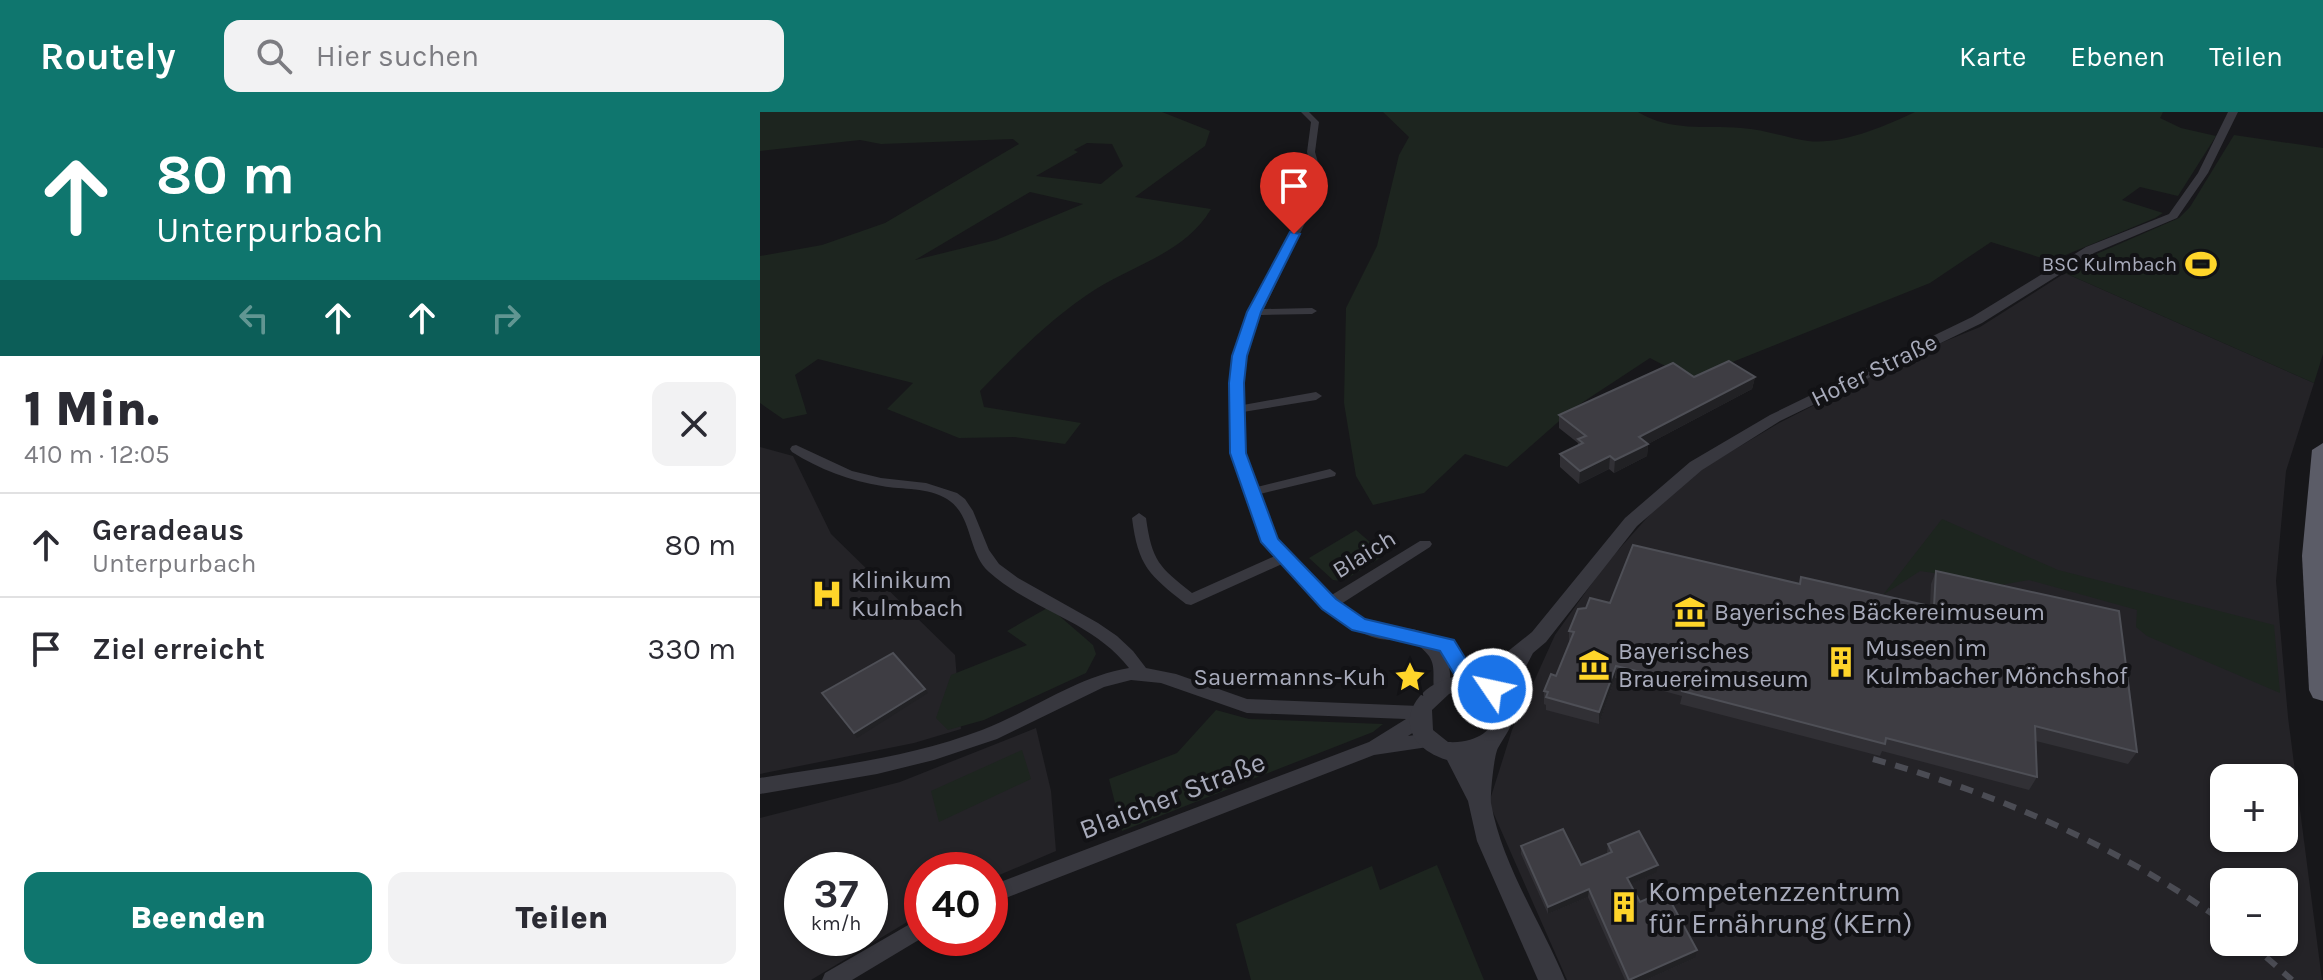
<!DOCTYPE html>
<html lang="de">
<head>
<meta charset="utf-8">
<style>
	body { margin:0; font-family:Karla,sans-serif; background:#f2f2f3; color:#2b2b33; height:100vh; display:flex; flex-direction:column; font-size:30px; white-space:nowrap }
	* { box-sizing:border-box; margin:0 }
	p { font-size:26px; color:#7c7c81 }
	.icon { flex:none; width:44px; height:44px; fill:none; stroke:currentColor; stroke-width:2; stroke-linecap:round; stroke-linejoin:round }
	.map { position:relative; flex:1; overflow:hidden }
	.side { display:flex; flex-direction:column; background:#fff; width:760px }
	.side>* { flex:none }
	.guide { background:#0f766e; color:#fff; overflow:hidden }
	.buttons { position:absolute; left:1450px; top:652px; display:grid; gap:16px }
	.buttons a { display:grid; place-items:center; width:88px; height:88px; border-radius:16px; background:#fff; box-shadow:0 2px 6px #0004; font-size:40px }
	.speed { position:absolute; left:24px; top:740px; display:flex; gap:16px; font-size:40px; font-weight:700; text-align:center }
	.speed>* { display:grid; place-content:center; width:104px; height:104px; border-radius:50%; background:#fff; box-shadow:0 2px 6px #0004; line-height:1 }
	.speed small { font-size:20px; font-weight:400 }
	.speed .limit { border:12px solid #d22; background:#fff; color:#111 }
	.pin { position:absolute; display:grid; place-items:center; width:68px; height:68px; color:#fff; margin:-82px -34px; border-radius:50% 50% 50% 0; rotate:-45deg; box-shadow:0 0 8px #0007 }
	.pin .icon { rotate:45deg }
	.me { position:absolute; width:88px; margin:-44px; rotate:304deg; stroke-linejoin:round; filter:drop-shadow(0 0 6px #0008) }
	.turn { display:flex; align-items:center; gap:28px; height:168px; padding:0 24px; font-size:36px }
	.turn .icon { width:104px; height:104px; stroke-width:2.5 }
	.turn b { display:block; font-size:56px; line-height:68px }
	.lanes { display:flex; align-items:center; height:76px; padding:0 24px; background:#0003; justify-content:center; gap:40px; direction:ltr }
	.lanes .off { opacity:.35 }
	.round { display:grid; place-items:center; flex:none; width:84px; height:84px; border-radius:16px; background:#f2f2f3 }
	.overview { display:flex; align-items:center; justify-content:space-between; height:136px; padding:0 24px }
	h1 { font-size:48px; font-weight:800; line-height:60px }
	.cta { display:flex; gap:16px; margin-top:auto; padding:16px 24px }
	.cta a { flex:1; height:92px; border-radius:16px; background:#0f766e; color:#fff; font-size:32px; font-weight:800; line-height:92px; text-align:center }
	.cta a+a { background:#f2f2f3; color:#2b2b33 }
	ul { padding:0; list-style:none }
	li { display:flex; align-items:center; gap:24px; height:104px; padding:0 24px; border-top:2px solid #e1e1e2 }
	li div { flex:1 }
	li b { display:block; font-size:30px }
	li em { font-style:normal }
	header { display:flex; align-items:center; gap:48px; box-sizing:border-box; height:112px; padding:0 40px; background:#0f766e; color:#fff }
	header strong { font-size:38px }
	nav { display:flex; gap:44px; margin-inline-start:auto; font-size:28px }
	.search { width:560px; height:72px; background:#f2f2f3; display:flex; align-items:center; gap:20px; box-sizing:border-box; padding:0 28px; border-radius:16px; color:#7c7c81; font-size:30px }
	main { display:flex; flex:1; min-height:0 }
	.map>svg:first-child { display:block }
</style>
</head>
<body>
<header>
<strong>Routely</strong>
<div class="search"><svg class="icon" aria-label="search" viewBox="0 0 24 24"><circle cx="10" cy="10" r="6"/><path d="M15 15l6 6"/></svg>Hier suchen</div>
<nav><a>Karte</a><a>Ebenen</a><a>Teilen</a></nav>
</header>
<main>
<section class="side">
<div class="guide">
<div class="turn"><svg class="icon" aria-label="ahead" viewBox="0 0 24 24"><path d="M12 20V5M6 11l6-6 6 6"/></svg><div><b>80 m</b>Unterpurbach</div></div>
<div class="lanes"><svg class="icon off" aria-label="left" viewBox="0 0 24 24"><path d="M17 20v-9H6M10 6l-5 5 5 5"/></svg><svg class="icon" aria-label="ahead" viewBox="0 0 24 24"><path d="M12 20V5M6 11l6-6 6 6"/></svg><svg class="icon" aria-label="ahead" viewBox="0 0 24 24"><path d="M12 20V5M6 11l6-6 6 6"/></svg><svg class="icon off" aria-label="right" viewBox="0 0 24 24"><path d="M7 20v-9h11M14 6l5 5-5 5"/></svg></div>
</div>
<div class="overview"><div><h1>1 Min.</h1><p>410 m · 12:05</p></div><a class="round"><svg class="icon" aria-label="close" viewBox="0 0 24 24"><path d="M6 6l12 12M18 6L6 18"/></svg></a></div>
<ul>
<li><svg class="icon" aria-label="ahead" viewBox="0 0 24 24"><path d="M12 20V5M6 11l6-6 6 6"/></svg><div><b>Geradeaus</b><p>Unterpurbach</p></div><em>80 m</em></li>
<li><svg class="icon" aria-label="arrive" viewBox="0 0 24 24"><path d="M6 21V4h12l-3 4 3 4H6"/></svg><div><b>Ziel erreicht</b></div><em>330 m</em></li>
</ul>
<div class="cta"><a>Beenden</a><a>Teilen</a></div>
</section>
<div class="map">
<svg width="1563" height="868" viewBox="0 0 1563 868">
	<rect width="100%" height="100%" fill="#17171a"/>
	<!-- built -->
	<path fill="#242327" fill-rule="evenodd" d="M1305,161L1554,271L1526,359L1516,469L1528,605L1562,868H807L729,691L752,618L795,523L845,453L894,398L945,355L1019,311L1161,239L1220,215ZM1464,666H1524V726H1464ZM1464,770H1524V830H1464Z
		M0,335L33,344L71,422L195,543L201,617L154,631L0,662Z
		M276,616L291,679L296,739L230,767V758H162V801L51,868H0V706L140,670ZM42,758H110V826H42Z"/>
	<!-- green -->
	<path fill="#1d251f" fill-rule="evenodd" d="M0,0H402L450,19L445,34L375,85L451,97C426,140 376,152 336,177C292,205 256,242 220,279L224,295L321,311L305,332L255,325L199,326L127,297L153,271L58,247L35,263L47,302L23,307L0,291V144L62,133L125,111L259,32L253,27L121,32L100,28L0,39ZM327,31L352,32L363,54L341,72L276,64L318,40L314,38ZM270,80L323,92L236,128L155,148Z
		M623,0H878C911,20 944,13 981,16C1003,17 1026,26 1048,29C1082,33 1125,14 1155,0H1403L1400,6L1421,16L1456,24L1418,84L1380,75L1362,88L1403,101L1395,106L1291,149L1231,130L1170,171L930,267L890,246L814,296L747,355L705,342L664,381L613,393L596,364L584,291L586,196L617,134L639,43L649,25Z
		M1474,23L1563,36V242L1554,271L1305,161L1334,143L1419,106L1430,95Z
		M1182,407L1298,458L1514,513L1520,581L1387,524L1376,515L1377,498L1269,468L1229,475L1202,465L1160,459L1123,483Z
		M596,418L625,443L583,469L573,468L549,446Z
		M289,495L333,533L336,542L326,561L224,608L188,618L176,606L191,563L267,533L247,519Z
		M456,598L489,607L623,612L613,620L485,670L484,667L471,672V676L362,719L349,667L417,641Z
		M262,638L271,667L179,710L171,679Z
		M677,753L724,868H491L476,812L612,754L620,778Z"/>
	<g fill="none" stroke-linecap="round" stroke-linejoin="round">
		<!-- minor -->
		<path fill="#38383f" fill-rule="evenodd" d="M541,0H549L559,10L555,40L564,71L504,197L552,196L557,199L552,202L501,203C487,232 481,261 483,293L556,280L562,284L556,288L483,300L484,341L497,375L570,357L576,361L575,364L500,382L516,428L570,484L660,429H670L672,432L670,435L581,492L616,514L653,517L692,529L717,569L715,574L709,575L703,574L682,537H681C690,551 693,564 687,580L681,581L675,580C671,568 677,556 669,544C650,519 631,534 607,523C572,507 548,479 522,452L431,493L426,492C389,463 378,454 372,406L379,401L386,406C392,449 399,455 432,481L515,444L503,430L472,341L470,271L480,225L491,202L489,200L493,197L556,71L547,40L551,10Z
			M36,333L92,359L121,366L166,371L197,381L205,387L213,399L229,438L239,452L258,466L338,511L357,524L373,539L386,556L416,562L487,587L659,594L665,596C672,611 659,616 648,624L668,621L674,623L676,628L674,633L668,635L614,643L230,792V774L609,630L646,607L487,601L401,571L371,568L344,575L237,627L174,648L117,662L0,682V666C75,654 151,645 222,618C272,599 315,565 369,556C333,509 271,498 229,460C207,440 213,403 187,387C168,375 143,378 122,374C90,369 59,357 32,340L30,337L32,334Z
			M162,805V826L92,868H62L65,861Z"/>
		<!-- tertiary -->
		<path fill="#38383f" fill-rule="evenodd" d="M1468,0H1478L1448,61L1417,106L1334,141L1222,211L1020,309L942,358L877,414L786,530L773,541L750,586C759,609 748,618 738,636C734,643 730,683 731,691C742,753 781,810 805,868H778L717,729L708,689L687,648C618,626 655,557 717,564L772,520L865,406L930,350L1010,303L1212,205L1326,135L1409,102L1438,61ZM700,578C753,585 740,633 688,630L673,618L672,598L689,582Z"/>
		<!-- trunk -->
		<path fill="#5b5c67" fill-rule="evenodd" d="M1563,331V589L1553,586L1549,578L1542,444L1552,338Z"/>
		<!-- rail -->
		<path stroke="#4b4c54" stroke-width="6" stroke-dasharray="13 10" stroke-linecap="butt" d="M1113,647C1240,683 1356,733 1464,810
			M1489,830L1532,868"/>
	</g>
	<!-- wall -->
	<path fill="#313035" d="M934,265H995L992,277L888,332L887,344L854,361L849,357L819,372L800,355V342L818,334V331L799,316V303Z
		M1176,459L1377,640L1368,652L1276,629L1277,665L1269,678L1122,639L1120,644L920,592L922,584L855,566L839,612L786,598V593L784,592V579L796,564L809,532V519L850,491L1040,472L1170,494L1171,472Z
		M848,732L896,761L870,772L880,790L935,846L886,868H865L828,785L788,802L761,742V734L821,753L848,742L847,740Z"/>
	<!-- shaded-wall -->
	<path fill="#212124" d="M995,265L992,277L888,332L887,344L854,361L855,348L879,325Z
		M850,344L849,357L819,372L820,359Z
		M856,554L855,566L839,612V600Z
		M165,577L168,581L97,626L94,621Z
		M898,753L896,761L866,774L867,766Z
		M829,777L828,785L788,802V795Z
		M937,838L935,846L886,868H871Z"/>
	<!-- building -->
	<path fill="#3e3d43" stroke="#4e4f56" stroke-width="2" d="M969,249L995,265L879,325L888,332L855,348L850,344L820,359L800,342L823,331L818,327L826,324L799,303L913,251L934,265Z
		M873,433L1040,472L1041,465L1174,495L1176,459L1359,499L1377,640L1275,614L1277,665L1126,626L1125,632L922,579L925,571L856,554L839,600L786,585L788,580L784,579L791,562L796,564L814,520L809,519L818,497L826,496L830,486L850,491Z
		M133,541L165,577L94,621L62,581Z
		M803,717L821,753L852,740L848,732L879,719L898,753L867,766L880,790L905,779L937,838L869,868L829,777L788,795L761,734Z"/>
	<!-- route -->
	<path fill="#1a73e8" stroke="#114b97" stroke-width="2" d="M530,120L540,122L501,200L487,244L484,271L486,341L518,427L576,487L605,507L694,528L716,564L739,571L742,577L739,583L732,586L702,575L680,539L592,518L562,497L501,430L470,341L469,271L472,244L487,200Z"/>
	<!-- icons -->
	<defs>
		<symbol id="stadium-bare" viewBox="-9 -9 18 18"><path d="M0-5a6.5 5 0 1 0 0 10a6.5 5 0 1 0 0-10ZM-3.5-1.8h7v3.6h-7Z" fill="#ffd52a" stroke="#121215" stroke-width="2.5" paint-order="stroke"/></symbol>
		<symbol id="hospital-bare" viewBox="-9 -9 18 18"><path d="M-5-5h3v3.5h4V-5h3V5h-3V1.5h-4V5h-3Z" fill="#ffd52a" stroke="#121215" stroke-width="2.5" paint-order="stroke"/></symbol>
		<symbol id="museum-bare" viewBox="-9 -9 18 18"><path d="M0-6L6-3V-2H-6V-3ZM-5-1h2V3h-2ZM-1-1h2V3h-2ZM3-1h2V3H3ZM-6 4H6V6H-6Z" fill="#ffd52a" stroke="#121215" stroke-width="2.5" paint-order="stroke"/></symbol>
		<symbol id="building-bare" viewBox="-9 -9 18 18"><path d="M-4-6H4V6H1V3H-1V6H-4ZM-2.5-4.3h1.7v1.8h-1.7ZM.8-4.3h1.7v1.8H.8ZM-2.5-1h1.7V.8h-1.7ZM.8-1h1.7V.8H.8Z" fill="#ffd52a" stroke="#121215" stroke-width="2.5" paint-order="stroke"/></symbol>
		<symbol id="sight-bare" viewBox="-9 -9 18 18"><path d="M0-6L1.8-2.2L6-1.7L2.9 1.2L3.7 5.4L0 3.3L-3.7 5.4L-2.9 1.2L-6-1.7L-1.8-2.2Z" fill="#ffd52a" stroke="#121215" stroke-width="2.5" paint-order="stroke"/></symbol>
	</defs>
	<g fill-rule="evenodd">
		<use href="#stadium-bare" x="1419" y="130" width="44" height="44"/>
		<use href="#hospital-bare" x="45" y="460" width="44" height="44"/>
		<use href="#museum-bare" x="908" y="478" width="44" height="44"/>
		<use href="#building-bare" x="1059" y="528" width="44" height="44"/>
		<use href="#museum-bare" x="812" y="531" width="44" height="44"/>
		<use href="#sight-bare" x="628" y="543" width="44" height="44"/>
		<use href="#building-bare" x="842" y="773" width="44" height="44"/>
	</g>
	<g text-anchor="middle" stroke-width="8" stroke-linejoin="round" paint-order="stroke">
		<!-- far-poi labels -->
		<g font-size="20" fill="#a8abbb" stroke="#121215" text-anchor="end">
			<text x="1417" y="159">BSC Kulmbach</text>
		</g>
		<!-- street labels -->
		<g font-size="24" fill="#a8abbb" stroke="#121215">
			<text transform="translate(1114 258) rotate(-26)" y="8">Hofer Straße</text>
			<text transform="translate(604 442) rotate(-32)" y="8">Blaich</text>
		</g>
		<!-- poi labels -->
		<g font-size="24" fill="#a8abbb" stroke="#121215" text-anchor="start">
			<text x="91" y="476">Klinikum<tspan x="91" dy="28">Kulmbach</tspan></text>
			<text x="954" y="508">Bayerisches Bäckereimuseum</text>
			<text x="1105" y="544">Museen im<tspan x="1105" dy="28">Kulmbacher Mönchshof</tspan></text>
			<text x="858" y="547">Bayerisches<tspan x="858" dy="28">Brauereimuseum</tspan></text>
			<text x="626" y="573" text-anchor="end">Sauermanns-Kuh</text>
		</g>
		<!-- near-street labels -->
		<g font-size="28" fill="#a8abbb" stroke="#121215">
			<text transform="translate(412 683) rotate(-21)" y="10">Blaicher Straße</text>
		</g>
		<!-- near-poi labels -->
		<g font-size="28" fill="#a8abbb" stroke="#121215" text-anchor="start">
			<text x="888" y="789">Kompetenzzentrum<tspan x="888" dy="32">für Ernährung (KErn)</tspan></text>
		</g>
	</g>
</svg>
<div class="buttons">
<a>+</a>
<a>−</a>
</div>
<div class="speed"><div>37<small>km/h</small></div><div class="limit">40</div></div>
<div class="pin" style="left:534px;top:122px;background:#d93025"><svg class="icon" aria-label="arrive" viewBox="0 0 24 24"><path d="M6 21V4h12l-3 4 3 4H6"/></svg></div>
<svg class="me" style="left:732px;top:577px" viewBox="-20 -20 40 40"><circle r="17" fill="#1a73e8" stroke="#fff" stroke-width="3"/><path d="M0-11L8 9 0 5-8 9z" fill="#fff"/></svg>
</div>
</main>
</body>
</html>
